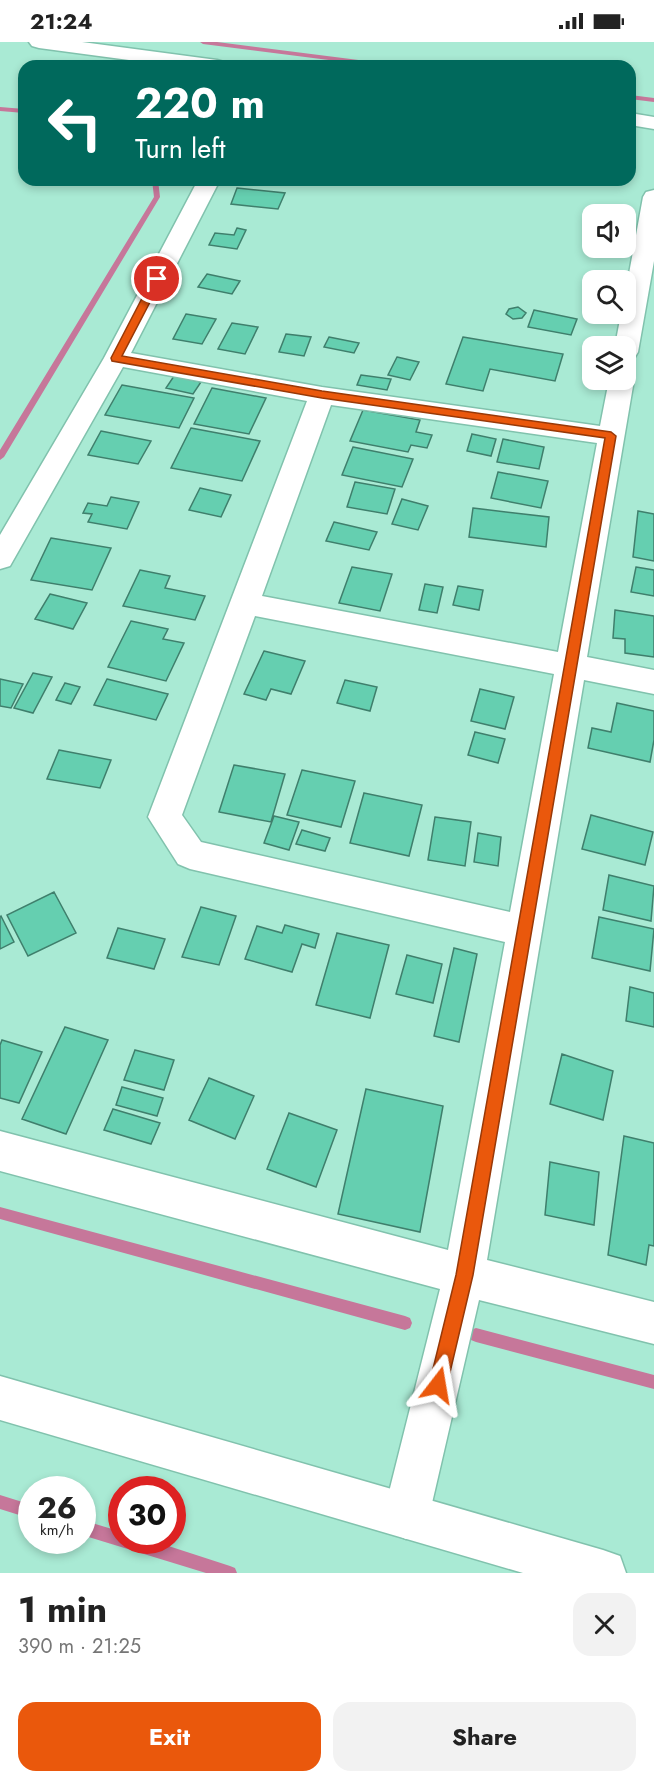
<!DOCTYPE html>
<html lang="en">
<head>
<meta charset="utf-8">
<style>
	body { margin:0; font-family:Jost,sans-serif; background:#f2f2f2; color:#222; height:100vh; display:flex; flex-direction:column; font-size:22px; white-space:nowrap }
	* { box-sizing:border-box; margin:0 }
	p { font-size:20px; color:#767676 }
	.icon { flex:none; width:33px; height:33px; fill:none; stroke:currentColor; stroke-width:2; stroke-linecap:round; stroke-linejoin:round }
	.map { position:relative; height:1531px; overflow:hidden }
	.sheet { display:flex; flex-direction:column; background:#fff; flex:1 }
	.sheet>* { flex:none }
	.guide { position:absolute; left:18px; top:18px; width:618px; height:126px; border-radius:18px; box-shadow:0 3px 9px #0003; background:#00695c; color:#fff; overflow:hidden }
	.controls { position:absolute; left:582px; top:162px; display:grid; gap:12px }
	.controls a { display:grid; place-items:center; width:54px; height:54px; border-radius:12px; background:#fff; box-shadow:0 3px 9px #0003; font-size:30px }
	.speed { position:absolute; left:18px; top:1434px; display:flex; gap:12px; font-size:30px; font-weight:700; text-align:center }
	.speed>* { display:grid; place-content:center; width:78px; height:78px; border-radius:50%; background:#fff; box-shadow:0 3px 9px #0003; line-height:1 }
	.speed small { font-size:15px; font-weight:400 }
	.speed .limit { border:9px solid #d22; background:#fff; color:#111 }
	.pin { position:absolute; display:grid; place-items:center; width:51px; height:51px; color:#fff; margin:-26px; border:3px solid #fff; border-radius:50%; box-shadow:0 2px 6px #0007 }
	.me { position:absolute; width:66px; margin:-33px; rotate:14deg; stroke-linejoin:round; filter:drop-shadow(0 0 4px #0008) }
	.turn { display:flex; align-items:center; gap:21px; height:126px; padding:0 18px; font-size:27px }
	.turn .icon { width:78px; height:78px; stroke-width:2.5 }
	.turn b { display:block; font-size:42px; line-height:51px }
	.round { display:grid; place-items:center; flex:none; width:63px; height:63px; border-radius:18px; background:#f2f2f2 }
	.summary { display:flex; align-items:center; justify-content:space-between; height:102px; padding:0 18px }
	h1 { font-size:36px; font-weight:700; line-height:45px }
	.cta { display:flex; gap:12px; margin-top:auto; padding:12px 18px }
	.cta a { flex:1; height:69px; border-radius:18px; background:#ea580c; color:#fff; font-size:24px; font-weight:700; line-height:69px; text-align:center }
	.cta a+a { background:#f2f2f2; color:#222 }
	.status { display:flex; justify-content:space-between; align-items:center; height:42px; padding:0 30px; background:#fff; direction:ltr }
	.status svg { height:16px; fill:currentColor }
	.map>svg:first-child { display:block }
</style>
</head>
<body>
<div class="status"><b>21:24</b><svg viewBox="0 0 49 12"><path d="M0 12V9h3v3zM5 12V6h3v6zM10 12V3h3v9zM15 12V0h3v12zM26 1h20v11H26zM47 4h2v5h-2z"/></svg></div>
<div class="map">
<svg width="654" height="1531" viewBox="0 0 654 1531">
	<rect width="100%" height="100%" fill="#a9ead4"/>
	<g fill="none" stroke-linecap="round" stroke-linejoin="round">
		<!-- stream -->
		<path fill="#c6779a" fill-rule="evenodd" d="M200,0H217L390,22L393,24H376L203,2Z
			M630,53L654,56V60L630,57Z
			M0,65L24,67V71L0,69Z
			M152,138H158L160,155L4,415L0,418V408L154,155Z
			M0,1165L405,1274L410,1276L412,1281L410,1286L405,1288L0,1177Z
			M476,1286L654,1333V1347L476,1300L471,1298L469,1293L471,1288Z
			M0,1453L32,1463V1477L0,1467Z
			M82,1478L122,1490V1498H150L230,1524L235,1526L237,1531H206L82,1493Z"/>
	</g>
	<!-- building -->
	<path fill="#65cfb0" stroke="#3f7f6c" stroke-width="1.5" d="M237,146L285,151L278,167L231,162Z
		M237,186L246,188L237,207L209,203L215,191L234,193Z
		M207,232L240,239L232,252L198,245Z
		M518,265L526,271L522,276L513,277L506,272L509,267Z
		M534,268L577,277L571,293L528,285Z
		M186,272L216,277L202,302L173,297Z
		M232,281L258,285L245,312L218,307Z
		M286,292L311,295L304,314L279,310Z
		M329,295L359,301L354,311L324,305Z
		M463,295L563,312L555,339L490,327L483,349L446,342Z
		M397,315L419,320L410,338L388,333Z
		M361,333L391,337L387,348L357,343Z
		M174,334L201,340L193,352L166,346Z
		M122,343L194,356L179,386L105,373Z
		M212,346L266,356L249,392L194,382Z
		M363,368L420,378L416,390L432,393L427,406L411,403L408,410L350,399Z
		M191,386L260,399L242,439L171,426Z
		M101,389L151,399L138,422L88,413Z
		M472,392L496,397L491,414L467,409Z
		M503,397L544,405L539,427L497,420Z
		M353,405L413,417L402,445L342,433Z
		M498,430L548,439L541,466L491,456Z
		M355,440L395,447L387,472L347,465Z
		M200,446L231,453L221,475L189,468Z
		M111,455L139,460L127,487L88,480L92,472L83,471L88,461L107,464Z
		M402,457L428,464L418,488L392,482Z
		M473,466L549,475L546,505L469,495Z
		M638,469L654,472V519L633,515Z
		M334,480L377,490L369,508L326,499Z
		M51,496L111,506L92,548L31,538Z
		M352,525L392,532L380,569L339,561Z
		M636,525L654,528V554L631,550Z
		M140,528L170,534L165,546L205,554L195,578L123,564Z
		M425,542L443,545L437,571L419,568Z
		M458,544L483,548L479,568L453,563Z
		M50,552L87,561L73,587L35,577Z
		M615,568L654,574V615L625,611V597L613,596Z
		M131,579L168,587L163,597L184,601L166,639L108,625Z
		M264,609L305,619L291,652L271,647L266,658L244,652Z
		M33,631L52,635L33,671L14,666Z
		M0,637L23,642L11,666L0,664Z
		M107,637L168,652L156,678L94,663Z
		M345,638L377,645L370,669L337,661Z
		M65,641L80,645L71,662L56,658Z
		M480,647L514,655L505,687L471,679Z
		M617,661L654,669V698L650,720L588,706L592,686L611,690Z
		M475,690L505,697L498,721L468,713Z
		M59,708L111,718L100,746L47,737Z
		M234,723L285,732L271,780L219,770Z
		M302,728L355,739L341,785L287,773Z
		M364,751L422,763L409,814L350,801Z
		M591,773L653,790L645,823L582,807Z
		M274,774L299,780L289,808L264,801Z
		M435,775L471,780L465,824L428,818Z
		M302,788L330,796L325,809L296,802Z
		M478,791L501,795L498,824L474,820Z
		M609,833L654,844L651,879L603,868Z
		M54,850L76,891L28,914L7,873Z
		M201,865L236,874L219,923L182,915Z
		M1,874L14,900L0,907V875Z
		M599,875L654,887L650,929L592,916Z
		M285,883L319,892L315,906L302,902L292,930L245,917L257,884L282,891Z
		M118,886L165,897L154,927L107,916Z
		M337,891L389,903L370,976L316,963Z
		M454,906L477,912L459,1000L434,994Z
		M407,913L442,922L433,961L396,952Z
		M630,945L654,951V985L626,979Z
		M65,985L108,998L66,1092L22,1077Z
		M2,998L42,1010L19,1061L0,1056V1003Z
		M135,1008L174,1018L164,1048L124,1038Z
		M562,1012L613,1029L603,1078L550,1062Z
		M209,1036L254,1054L235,1097L189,1078Z
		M122,1045L163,1056L157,1074L116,1063Z
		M366,1047L443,1064L420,1190L338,1172Z
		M113,1067L160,1081L151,1102L104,1088Z
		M289,1071L337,1088L316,1145L267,1127Z
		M624,1094L654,1101V1204L649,1203L646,1223L608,1213Z
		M550,1120L599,1130L594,1183L545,1173Z"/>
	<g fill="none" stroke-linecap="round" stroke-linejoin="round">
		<defs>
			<path id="minor" d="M29,0H82L217,18L224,20L227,24H174L39,6L32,4Z
				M630,71L654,75V87L630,83Z
				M198,138H220L131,311L322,345L600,384L609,338H626V331L630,332L634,338L587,615L654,628V652L584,638L487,1218L654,1260V1302L479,1258L429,1474L422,1490L406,1497L390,1490L383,1474L440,1247L0,1129V1089L448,1208L505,900L190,827L178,822L148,775L307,359L123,325L10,524L0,527V493L104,316ZM331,363L597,401L558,610L262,554ZM255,574L554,632L510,870L201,800L182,773Z
				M654,148V219L638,310L635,315L626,318V304H615L621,272H626V248L643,155L646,150Z"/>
			<path id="tertiary" d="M0,1334L603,1508L620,1514L626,1531H523L0,1378Z"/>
		</defs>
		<!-- minor casing -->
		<use href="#minor" stroke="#81c2ad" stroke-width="3"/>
		<!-- tertiary casing -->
		<use href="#tertiary" stroke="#81c2ad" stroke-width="3"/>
		<!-- minor -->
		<use href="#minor" fill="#fff" fill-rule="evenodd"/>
		<!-- tertiary -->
		<use href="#tertiary" fill="#fff" fill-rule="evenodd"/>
	</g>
	<!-- route -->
	<path fill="#ea580c" stroke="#983908" stroke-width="1.5" d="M157,234L162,237L122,314L322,349L611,390L616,394L473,1233L447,1343L444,1349L438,1352L431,1349L429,1343L456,1233L605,396L322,356L112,319L111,316L152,237Z"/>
</svg>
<div class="controls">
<a><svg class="icon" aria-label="sound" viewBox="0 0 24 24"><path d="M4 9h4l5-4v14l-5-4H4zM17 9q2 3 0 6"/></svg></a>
<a><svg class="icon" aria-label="search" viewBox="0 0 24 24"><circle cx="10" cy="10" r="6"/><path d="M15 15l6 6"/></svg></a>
<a><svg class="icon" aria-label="layers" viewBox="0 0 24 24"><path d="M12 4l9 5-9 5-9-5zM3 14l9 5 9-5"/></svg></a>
</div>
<div class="speed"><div>26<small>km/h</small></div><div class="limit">30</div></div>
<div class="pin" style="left:157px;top:237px;background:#d93025"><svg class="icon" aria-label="arrive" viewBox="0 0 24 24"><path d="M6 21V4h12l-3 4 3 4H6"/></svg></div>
<svg class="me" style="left:438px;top:1343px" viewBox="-20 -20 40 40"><path d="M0-17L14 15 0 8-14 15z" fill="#ea580c" stroke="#fff" stroke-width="4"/></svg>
<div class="guide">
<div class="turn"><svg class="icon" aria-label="left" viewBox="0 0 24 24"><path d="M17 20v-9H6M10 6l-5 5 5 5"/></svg><div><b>220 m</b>Turn left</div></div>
</div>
</div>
<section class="sheet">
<div class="summary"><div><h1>1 min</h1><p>390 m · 21:25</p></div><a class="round"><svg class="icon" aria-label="close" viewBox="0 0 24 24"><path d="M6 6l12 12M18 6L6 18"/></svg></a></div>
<div class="cta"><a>Exit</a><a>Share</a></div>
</section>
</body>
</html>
